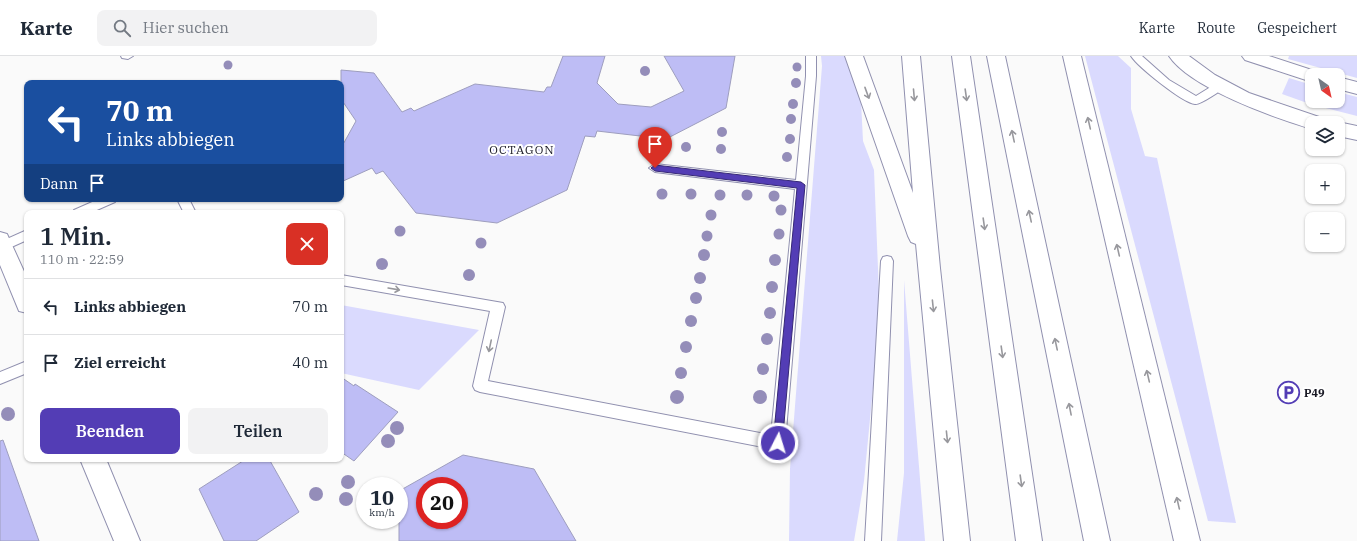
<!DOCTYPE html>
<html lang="de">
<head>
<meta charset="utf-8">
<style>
	body { margin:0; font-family:"IBM Plex Serif",serif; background:#f2f2f3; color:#1f2937; height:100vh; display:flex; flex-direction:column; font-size:15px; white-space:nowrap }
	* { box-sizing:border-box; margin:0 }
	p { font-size:13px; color:#747a83 }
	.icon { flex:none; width:22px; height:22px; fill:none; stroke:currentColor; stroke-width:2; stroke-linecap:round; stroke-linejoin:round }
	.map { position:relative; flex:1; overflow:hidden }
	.panel { position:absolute; left:24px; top:154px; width:320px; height:252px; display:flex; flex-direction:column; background:#fff; border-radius:8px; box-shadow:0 1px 3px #0004 }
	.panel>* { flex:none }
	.guide { position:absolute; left:24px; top:24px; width:320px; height:122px; border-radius:8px; box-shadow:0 1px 3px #0004; background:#1a4fa0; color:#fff; overflow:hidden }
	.needle { width:26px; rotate:146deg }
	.buttons { position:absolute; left:1305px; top:12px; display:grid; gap:8px }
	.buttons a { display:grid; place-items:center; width:40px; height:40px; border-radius:8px; background:#fff; box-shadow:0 1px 3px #0004; font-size:20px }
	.speed { position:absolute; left:356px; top:421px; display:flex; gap:8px; font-size:20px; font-weight:700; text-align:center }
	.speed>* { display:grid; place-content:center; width:52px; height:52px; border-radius:50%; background:#fff; box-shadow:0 1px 3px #0004; line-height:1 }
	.speed small { font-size:10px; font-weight:400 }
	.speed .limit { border:6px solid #d22; background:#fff; color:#111 }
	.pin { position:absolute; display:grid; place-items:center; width:34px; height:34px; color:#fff; margin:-41px -17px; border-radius:50% 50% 50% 0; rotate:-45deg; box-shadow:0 0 4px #0007 }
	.pin .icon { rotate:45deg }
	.me { position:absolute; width:44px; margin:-22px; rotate:5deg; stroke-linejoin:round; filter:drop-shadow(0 0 3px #0008) }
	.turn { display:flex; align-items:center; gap:14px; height:84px; padding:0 16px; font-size:18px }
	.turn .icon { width:52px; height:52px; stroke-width:2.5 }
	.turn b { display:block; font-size:28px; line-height:34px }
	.then { display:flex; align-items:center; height:38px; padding:0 16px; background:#0003; gap:8px; font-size:15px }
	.round { display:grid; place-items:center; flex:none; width:42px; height:42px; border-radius:8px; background:#f2f2f3 }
	.head { display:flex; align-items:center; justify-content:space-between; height:68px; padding:0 16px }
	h1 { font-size:24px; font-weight:600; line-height:30px }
	.button { display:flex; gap:8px; margin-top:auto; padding:8px 16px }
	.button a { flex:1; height:46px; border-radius:8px; background:#533db5; color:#fff; font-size:16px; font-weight:600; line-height:46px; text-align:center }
	.button a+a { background:#f2f2f3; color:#1f2937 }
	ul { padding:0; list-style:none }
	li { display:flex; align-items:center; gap:12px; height:56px; padding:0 16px; border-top:1px solid #e0e1e3 }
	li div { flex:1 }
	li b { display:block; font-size:15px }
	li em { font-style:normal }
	header { display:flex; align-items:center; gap:24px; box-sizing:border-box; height:56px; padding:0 20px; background:#fff; border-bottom:1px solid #e0e1e3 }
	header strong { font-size:19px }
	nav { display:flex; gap:22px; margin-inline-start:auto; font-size:14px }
	.search { width:280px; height:36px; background:#f2f2f3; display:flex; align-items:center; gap:10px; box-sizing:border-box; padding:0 14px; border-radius:8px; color:#747a83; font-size:15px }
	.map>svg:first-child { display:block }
</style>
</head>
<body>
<header>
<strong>Karte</strong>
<div class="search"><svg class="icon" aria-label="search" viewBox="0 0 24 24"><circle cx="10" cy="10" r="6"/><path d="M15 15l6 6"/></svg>Hier suchen</div>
<nav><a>Karte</a><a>Route</a><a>Gespeichert</a></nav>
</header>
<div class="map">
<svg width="1357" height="485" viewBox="0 0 1357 485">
	<rect width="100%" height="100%" fill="#fafafa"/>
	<!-- green -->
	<path fill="#dadafe" d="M821,0H847L861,45L863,85L874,114L879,237L876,301L864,425L854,485H789L790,413L822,10Z
		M1085,0H1118L1131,12V53L1145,100L1157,102L1236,467L1208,465Z
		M1289,0H1357V22L1288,3Z
		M1289,22L1312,29V45H1338V36L1357,41V60L1310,48L1282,38Z
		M904,224L925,485H897L904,417Z
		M341,249L479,274L419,334L341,317Z"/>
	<!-- building -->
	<path fill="#bebdf5" stroke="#9e9ebe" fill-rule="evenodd" d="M563,0H605L597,27L618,48L651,51L684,35L664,0H735L726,52L666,83L597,75L595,81L585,80L567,134L497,167L416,157L383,115L376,118L372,112L341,126V92L356,65L341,43V14L374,17L402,56L411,52L414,55L475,28L544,36L547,31H551Z
		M341,321L354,330L355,328L398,356L354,405L341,396Z
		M3,384L39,485H0V385Z
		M463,399L534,413L576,485H399V435ZM425,430H459V464H425Z
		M246,403H269L299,456L256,485H224L199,433Z"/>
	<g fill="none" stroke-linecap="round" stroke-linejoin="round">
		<defs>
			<path id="lane" d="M121,0H133L128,3L122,2Z
				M806,0H816V20L785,387L783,392L778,394L480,336L475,334L473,330L490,255L341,229V219L503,247L505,251L488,325L771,379L795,133L655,116L649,112L655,108L796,124L806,20Z
				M1131,0H1142L1169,24L1196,40L1217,27L1221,26L1226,29C1223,34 1200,49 1195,48C1183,47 1138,11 1131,0Z
				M99,143H117L115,146L90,157H72L74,154Z
				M177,143H189L196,157H184Z
				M27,174V184L7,193L0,194V186Z
				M887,200L891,201L893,205L881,485H865L881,205L883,201Z
				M27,305V317L0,328V316Z"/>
			<path id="secondary" d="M1169,0H1189L1215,19L1249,37L1322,62L1324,67H1312V73C1275,62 1190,32 1169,0Z
				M1242,0H1269L1318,16L1320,19H1312V26L1245,4Z
				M1338,21L1357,26V38L1338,33Z
				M1338,66L1357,70V84L1338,80V67H1336Z
				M0,176L7,178L27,222V257L19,255L0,209Z
				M80,403H106L140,485H114Z"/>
			<path id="primary" d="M1063,0H1081L1200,485H1174Z"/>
			<path id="highway" d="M845,0H863L913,137L902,0H920L940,212L970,485H944L916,188L911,186L908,180Z
				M952,0H970L1042,485H1016Z
				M987,0H1005L1110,485H1084Z"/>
		</defs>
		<!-- lane casing -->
		<use href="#lane" stroke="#9090af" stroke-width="2"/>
		<!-- secondary casing -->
		<use href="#secondary" stroke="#9090af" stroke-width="2"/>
		<!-- primary casing -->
		<use href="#primary" stroke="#9090af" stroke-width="2"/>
		<!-- highway casing -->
		<use href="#highway" stroke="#9090af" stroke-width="2"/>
		<!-- lane -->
		<use href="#lane" fill="#fff" fill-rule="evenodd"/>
		<!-- secondary -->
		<use href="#secondary" fill="#fff" fill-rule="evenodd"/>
		<!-- primary -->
		<use href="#primary" fill="#fff" fill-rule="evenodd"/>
		<!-- highway -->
		<use href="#highway" fill="#fff" fill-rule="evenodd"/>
	</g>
	<!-- trees -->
	<g fill="#948db9">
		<circle cx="228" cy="9" r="4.5"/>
		<circle cx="797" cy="11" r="4.5"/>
		<circle cx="645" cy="15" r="5"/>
		<circle cx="796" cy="27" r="5"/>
		<circle cx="793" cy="48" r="5"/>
		<circle cx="791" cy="63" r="5"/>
		<circle cx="722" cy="76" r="5"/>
		<circle cx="790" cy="83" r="5"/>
		<circle cx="686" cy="91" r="5"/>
		<circle cx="721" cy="93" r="5"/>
		<circle cx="787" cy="101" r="5"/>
		<circle cx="662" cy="138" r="5.5"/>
		<circle cx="691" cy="138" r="5.5"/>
		<circle cx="720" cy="139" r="5.5"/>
		<circle cx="747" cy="139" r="5.5"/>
		<circle cx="774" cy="140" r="5.5"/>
		<circle cx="781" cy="154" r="5.5"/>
		<circle cx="711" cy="159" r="5.5"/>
		<circle cx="400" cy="175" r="5.5"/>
		<circle cx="779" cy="178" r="5.5"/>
		<circle cx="707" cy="180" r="5.5"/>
		<circle cx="481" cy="187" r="5.5"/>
		<circle cx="704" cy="199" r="6"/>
		<circle cx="775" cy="204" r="6"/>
		<circle cx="382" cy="208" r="6"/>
		<circle cx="469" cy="219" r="6"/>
		<circle cx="700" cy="222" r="6"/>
		<circle cx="772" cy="231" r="6"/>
		<circle cx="696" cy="242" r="6"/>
		<circle cx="770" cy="257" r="6"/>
		<circle cx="691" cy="265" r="6"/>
		<circle cx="767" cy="283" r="6"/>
		<circle cx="686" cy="291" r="6"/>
		<circle cx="763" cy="313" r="6"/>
		<circle cx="681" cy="317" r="6"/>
		<circle cx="677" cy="341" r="7"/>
		<circle cx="760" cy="341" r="7"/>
		<circle cx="8" cy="358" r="7"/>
		<circle cx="397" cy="372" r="7"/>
		<circle cx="388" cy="385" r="7"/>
		<circle cx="348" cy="426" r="7"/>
		<circle cx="316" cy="438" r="7"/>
		<circle cx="346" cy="443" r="7"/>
	</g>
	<!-- one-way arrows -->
	<defs><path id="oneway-shaft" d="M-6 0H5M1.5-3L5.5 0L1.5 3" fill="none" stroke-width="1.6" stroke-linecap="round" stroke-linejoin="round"/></defs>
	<g stroke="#98989d">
		<use href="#oneway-shaft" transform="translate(867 37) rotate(70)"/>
		<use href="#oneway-shaft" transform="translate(914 39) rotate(85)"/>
		<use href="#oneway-shaft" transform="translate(966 39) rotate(82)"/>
		<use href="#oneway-shaft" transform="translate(1089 67) rotate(-103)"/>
		<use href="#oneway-shaft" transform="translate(1013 80) rotate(-102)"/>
		<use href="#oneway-shaft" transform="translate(1030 160) rotate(-102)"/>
		<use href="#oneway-shaft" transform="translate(984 168) rotate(82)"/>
		<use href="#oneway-shaft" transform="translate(1118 194) rotate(-103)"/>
		<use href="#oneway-shaft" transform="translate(394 233) rotate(10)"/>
		<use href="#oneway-shaft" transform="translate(933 250) rotate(84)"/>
		<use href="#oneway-shaft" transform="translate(1056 288) rotate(-102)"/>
		<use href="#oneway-shaft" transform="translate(490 290) rotate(102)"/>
		<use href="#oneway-shaft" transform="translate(1002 296) rotate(82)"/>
		<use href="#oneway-shaft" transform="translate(1148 320) rotate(-103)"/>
		<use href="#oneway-shaft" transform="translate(1070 353) rotate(-101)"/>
		<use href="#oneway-shaft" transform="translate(947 381) rotate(84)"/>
		<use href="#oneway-shaft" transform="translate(1021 425) rotate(82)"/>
		<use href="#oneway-shaft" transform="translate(1178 447) rotate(-103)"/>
	</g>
	<!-- route -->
	<path fill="#533db5" stroke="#362876" d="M655,109L801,126L805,129L782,390L778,392L774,390L773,387L797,132L655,115L651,112Z"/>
	<!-- icons -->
	<defs>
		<symbol id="parking-ring" viewBox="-11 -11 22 22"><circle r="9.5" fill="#fff" stroke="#533db5" stroke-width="1.5"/><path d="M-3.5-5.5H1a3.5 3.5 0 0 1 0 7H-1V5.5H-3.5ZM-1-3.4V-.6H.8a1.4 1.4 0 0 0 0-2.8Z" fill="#533db5"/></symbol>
	</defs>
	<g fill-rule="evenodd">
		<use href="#parking-ring" x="1276" y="324" width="25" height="25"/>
	</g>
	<g text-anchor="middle" stroke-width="4" stroke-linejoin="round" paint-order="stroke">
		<!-- poi labels -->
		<g font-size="11" font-weight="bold" fill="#1a1a26" stroke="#fff" text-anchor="start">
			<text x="1304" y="341">P49</text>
		</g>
		<!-- neighbourhood labels -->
		<g font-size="12" letter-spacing="1" fill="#1a1a26" stroke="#fff">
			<text x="522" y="98">OCTAGON</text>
		</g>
	</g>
</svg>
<div class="buttons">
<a><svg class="needle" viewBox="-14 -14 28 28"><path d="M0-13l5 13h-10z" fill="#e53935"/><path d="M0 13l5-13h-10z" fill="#747a83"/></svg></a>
<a><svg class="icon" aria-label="layers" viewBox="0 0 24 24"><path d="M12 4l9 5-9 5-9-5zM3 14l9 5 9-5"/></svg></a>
<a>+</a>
<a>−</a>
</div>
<div class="speed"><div>10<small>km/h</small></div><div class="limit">20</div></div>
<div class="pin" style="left:655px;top:112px;background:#d93025"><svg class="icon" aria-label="arrive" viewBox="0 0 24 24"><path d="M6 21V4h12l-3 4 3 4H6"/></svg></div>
<svg class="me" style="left:778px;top:387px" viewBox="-20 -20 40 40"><circle r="17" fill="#533db5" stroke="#fff" stroke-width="3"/><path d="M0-11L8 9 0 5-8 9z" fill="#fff"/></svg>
<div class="guide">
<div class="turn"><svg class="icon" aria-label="left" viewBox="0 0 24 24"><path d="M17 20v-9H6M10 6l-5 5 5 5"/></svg><div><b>70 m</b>Links abbiegen</div></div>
<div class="then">Dann<svg class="icon" aria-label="arrive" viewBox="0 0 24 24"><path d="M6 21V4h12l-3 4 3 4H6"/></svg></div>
</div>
<section class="panel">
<div class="head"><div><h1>1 Min.</h1><p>110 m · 22:59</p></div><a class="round" style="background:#d93025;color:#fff"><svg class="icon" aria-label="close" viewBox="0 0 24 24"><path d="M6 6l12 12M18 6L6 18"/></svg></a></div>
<ul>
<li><svg class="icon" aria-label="left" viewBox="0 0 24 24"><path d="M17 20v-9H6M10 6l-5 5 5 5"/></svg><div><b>Links abbiegen</b></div><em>70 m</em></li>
<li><svg class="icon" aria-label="arrive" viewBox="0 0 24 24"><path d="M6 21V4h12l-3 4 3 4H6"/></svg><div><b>Ziel erreicht</b></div><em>40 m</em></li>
</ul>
<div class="button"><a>Beenden</a><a>Teilen</a></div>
</section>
</div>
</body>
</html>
